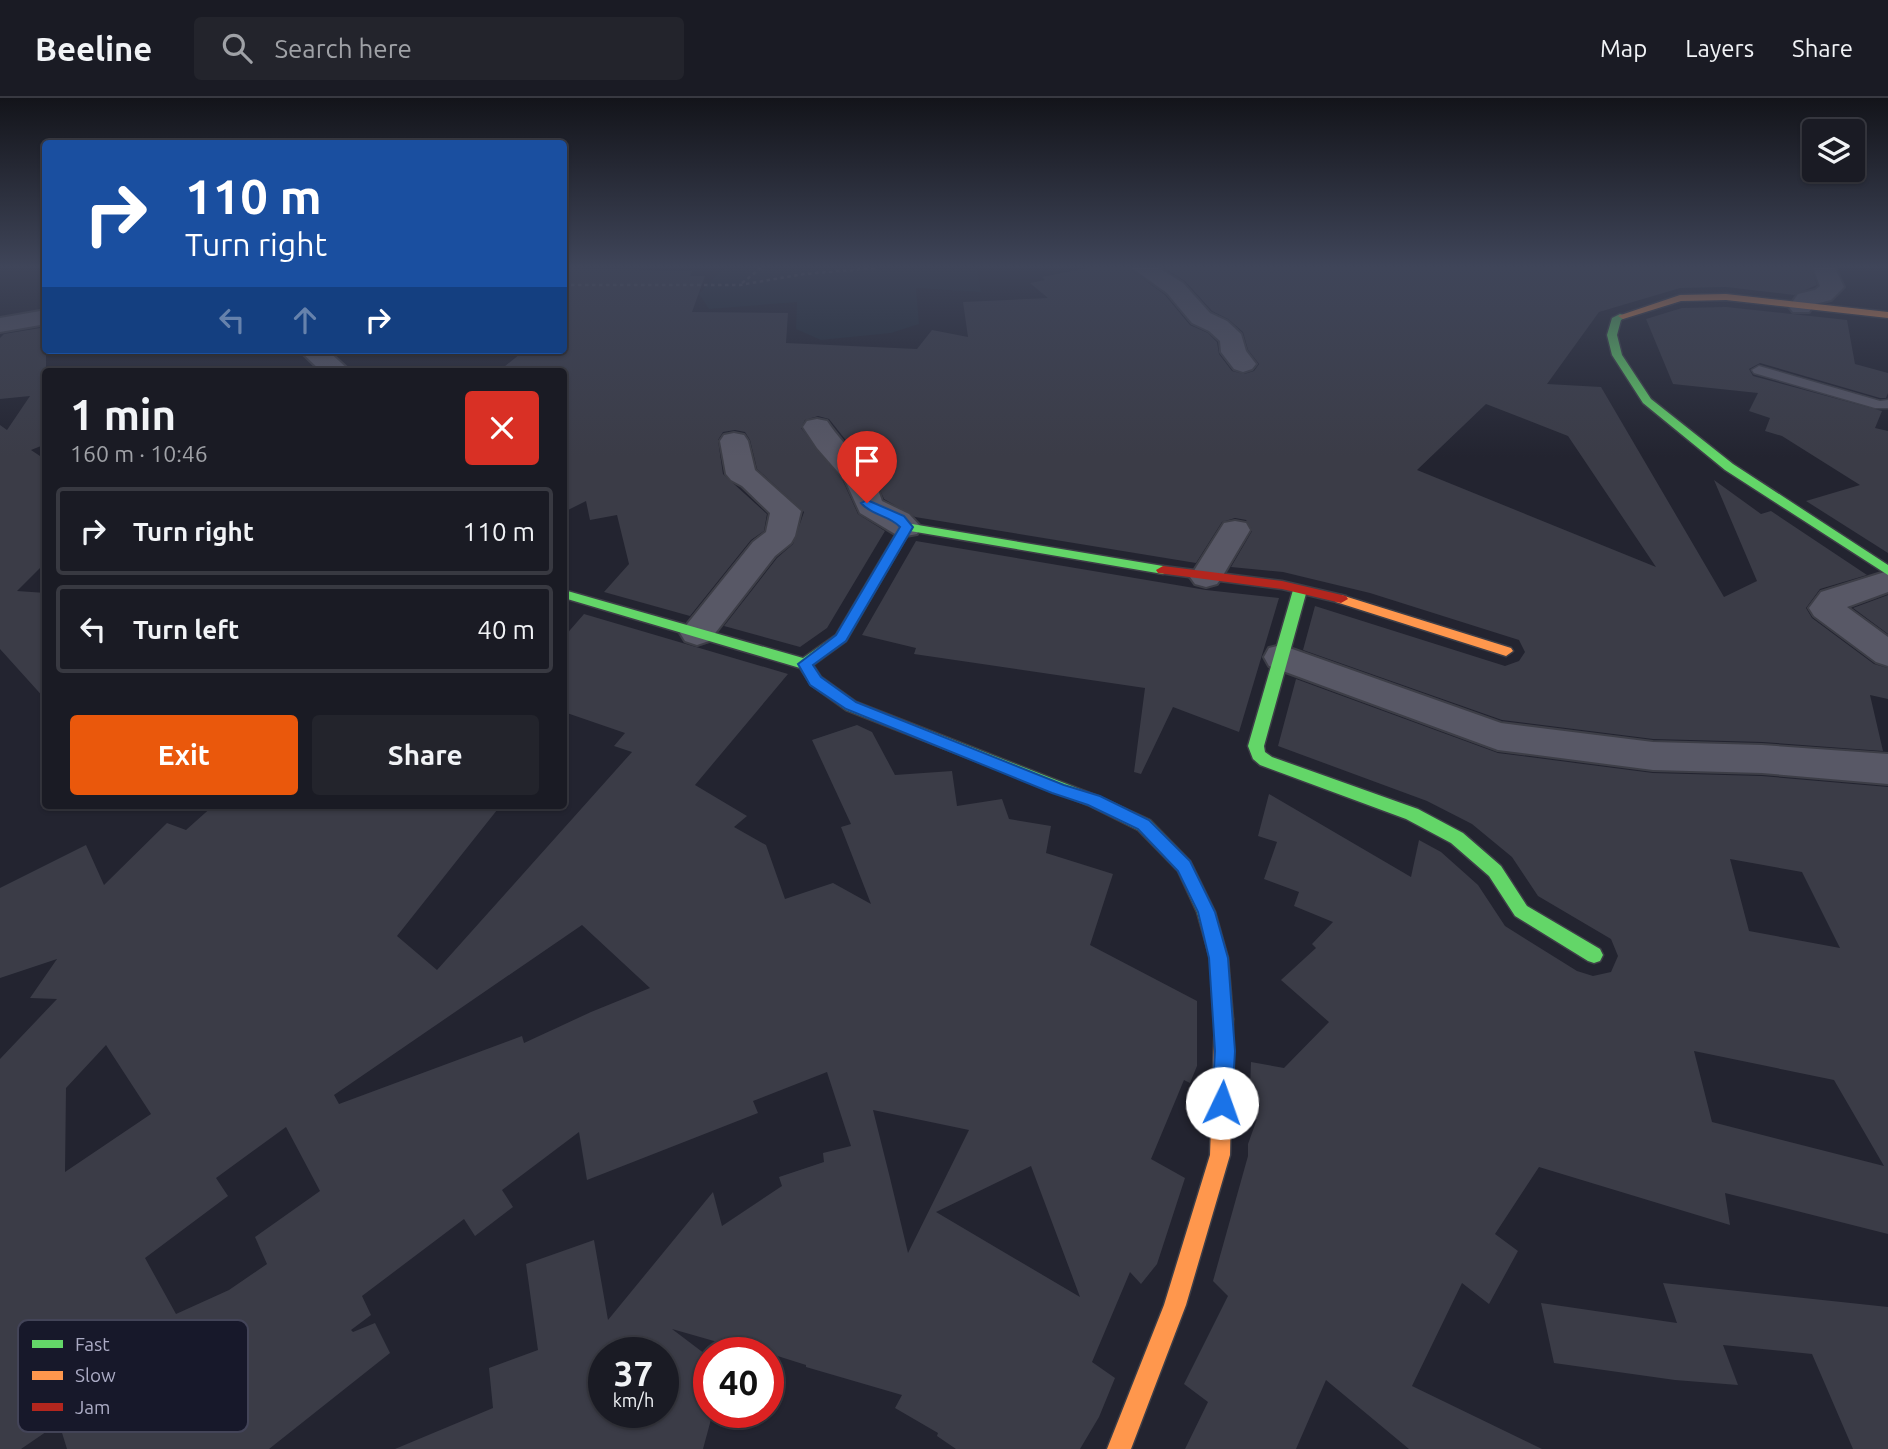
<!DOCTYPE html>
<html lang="en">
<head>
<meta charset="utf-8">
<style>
	body { margin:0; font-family:Ubuntu,sans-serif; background:#23242c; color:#f1f3f6; height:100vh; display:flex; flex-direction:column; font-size:26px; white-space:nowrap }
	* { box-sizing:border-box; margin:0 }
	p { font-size:23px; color:#9fa1a6 }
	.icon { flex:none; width:38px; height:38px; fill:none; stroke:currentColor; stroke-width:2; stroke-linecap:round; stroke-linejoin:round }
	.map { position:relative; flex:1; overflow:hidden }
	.side { position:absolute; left:42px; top:270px; width:525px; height:441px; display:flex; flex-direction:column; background:#1a1b24; border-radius:7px; box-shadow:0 2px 5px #0004,0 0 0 2px #383941 }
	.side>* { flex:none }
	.banner { position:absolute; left:42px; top:42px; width:525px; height:214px; border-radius:7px; box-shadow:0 2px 5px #0004,0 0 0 2px #383941; background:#1a4fa0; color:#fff; overflow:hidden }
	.controls { position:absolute; left:1802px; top:21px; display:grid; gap:14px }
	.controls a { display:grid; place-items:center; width:63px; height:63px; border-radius:7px; background:#1a1b24; box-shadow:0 2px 5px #0004,0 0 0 2px #383941; font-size:35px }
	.speed { position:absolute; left:588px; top:1239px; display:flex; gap:14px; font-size:35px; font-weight:700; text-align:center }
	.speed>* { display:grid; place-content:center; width:91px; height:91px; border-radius:50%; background:#1a1b24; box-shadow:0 2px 5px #0004,0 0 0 2px #383941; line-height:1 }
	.speed small { font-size:18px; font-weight:400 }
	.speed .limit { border:10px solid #d22; background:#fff; color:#111 }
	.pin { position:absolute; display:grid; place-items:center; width:60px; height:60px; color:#fff; margin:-72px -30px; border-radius:50% 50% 50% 0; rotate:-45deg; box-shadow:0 0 7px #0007 }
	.pin .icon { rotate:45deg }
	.me { position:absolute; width:77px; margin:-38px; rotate:3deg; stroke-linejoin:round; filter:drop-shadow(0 0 5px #0008) }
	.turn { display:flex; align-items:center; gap:24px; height:147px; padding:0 28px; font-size:32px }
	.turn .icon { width:91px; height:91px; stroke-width:2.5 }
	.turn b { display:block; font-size:49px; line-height:60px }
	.lanes { display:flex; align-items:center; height:66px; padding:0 28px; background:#0003; justify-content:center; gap:35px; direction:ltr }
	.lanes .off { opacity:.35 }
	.round { display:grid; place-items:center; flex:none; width:74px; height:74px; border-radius:7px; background:#23242c }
	.summary { display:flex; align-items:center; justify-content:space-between; height:119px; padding:0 28px }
	h1 { font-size:42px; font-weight:700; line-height:52px }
	.primary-button { display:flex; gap:14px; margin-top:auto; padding:14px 28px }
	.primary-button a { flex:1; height:80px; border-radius:7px; background:#ea580c; color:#fff; font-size:28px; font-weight:700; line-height:80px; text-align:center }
	.primary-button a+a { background:#23242c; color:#f1f3f6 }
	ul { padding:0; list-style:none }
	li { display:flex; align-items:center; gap:21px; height:88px; margin:0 14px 10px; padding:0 14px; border:4px solid #383941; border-radius:7px }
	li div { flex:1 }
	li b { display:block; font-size:26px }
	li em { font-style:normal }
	header { display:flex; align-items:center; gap:42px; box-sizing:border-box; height:98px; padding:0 35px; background:#1a1b24; border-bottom:2px solid #383941 }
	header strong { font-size:33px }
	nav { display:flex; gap:38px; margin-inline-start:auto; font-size:24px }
	.search { width:490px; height:63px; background:#23242c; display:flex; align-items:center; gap:18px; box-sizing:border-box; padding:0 24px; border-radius:7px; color:#9fa1a6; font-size:26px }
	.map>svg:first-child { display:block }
</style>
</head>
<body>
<header>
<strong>Beeline</strong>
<div class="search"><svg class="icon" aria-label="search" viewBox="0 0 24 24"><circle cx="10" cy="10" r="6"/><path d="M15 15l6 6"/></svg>Search here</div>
<nav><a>Map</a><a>Layers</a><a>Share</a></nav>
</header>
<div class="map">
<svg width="1888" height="1351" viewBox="0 0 1888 1351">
	<rect width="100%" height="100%" fill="#232430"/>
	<!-- green -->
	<path fill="#232d39" d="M723,170H977L981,194L916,190L919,226L891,235L821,242L796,231L797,204L709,211L699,196Z"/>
	<!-- building -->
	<path fill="#3b3c47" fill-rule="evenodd" d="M564,170L692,173L690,178H705L692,214L788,215L786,245L917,251L932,232L968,239L963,204L1048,200L1030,185L1045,182L1042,179L1087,170H1129L1165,197L1190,227L1208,235L1217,244L1219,256L1232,273L1244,276L1254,273L1259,266L1248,252L1243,234L1228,221L1212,213L1185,183L1164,170H1811L1817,187L1794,197L1726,189L1680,190L1599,214L1547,286L1601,289L1724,499L1757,483L1714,382L1761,416L1771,413L1867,477L1820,491L1806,510L1812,520L1874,566L1888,570V601L1870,597L1883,653L1762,644L1653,641L1502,622L1303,552L1315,508L1505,568L1519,563L1525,554L1519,542L1370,495L1283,474L1231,469L1252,433L1246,422L1235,420L1222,424L1196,465L915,419L884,401L874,379L860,360L829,321L818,318L805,322L801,330L843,383L858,416L885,433L827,530L800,549L724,528L777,460L793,446L804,414L757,371L750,342L745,334L735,332L723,334L718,342L723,376L767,416L764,433L751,442L690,518L604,494L629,466L617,417L590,422L586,403L564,414V273H499L525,252H564ZM1486,306L1568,338L1656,469L1417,372Z
		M1726,209L1847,222L1855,266L1888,275V295L1886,300H1880L1760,265L1749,271L1753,278L1882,313L1875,330L1888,333V455L1806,403L1860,387L1782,338L1765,333L1770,320L1749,313L1758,295L1673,286L1646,221L1682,210Z
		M46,229V346L31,352L46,362V464L17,493L46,495V602L0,551V327L7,332L30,298L0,301V240L4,236Z
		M916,443L1206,492L1279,500L1239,634L1173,609L1141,676L1134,674L1145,590L914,556L916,550L862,537Z
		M1888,497V536L1853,510Z
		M584,516L788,576L695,687L747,718L734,729L766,747L785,801L833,785L871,806L841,729L851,726L812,642L857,627L872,634L895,677L952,673L957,708L1002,701L1009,721L1051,728L1046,755L1113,776L1090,847L1197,903V968L1190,985L1184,982L1151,1061L1185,1080L1157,1166L1141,1186L1130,1174L1092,1264L1115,1280L1099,1319L1080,1351H956L937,1338L938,1335L895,1310L902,1297L806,1269V1267L768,1255H756L672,1231L709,1259V1314H713L703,1351H395L493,1310L489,1270L538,1252L526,1166L594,1142L608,1222L713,1094L722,1128L782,1088L779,1079L824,1064L823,1055L851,1048L827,974L753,1003L758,1015L587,1082L579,1034L502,1092L513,1109L475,1138L464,1121L362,1198L371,1217L351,1232L353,1234L375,1225L390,1255L269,1351H67L59,1325L21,1351H0V961L57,901L30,900L57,861L0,880V790L86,747L104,787L167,725L186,732L214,707H501L397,838L437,872L632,654L614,648L625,635L564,614V539ZM582,827L650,890L591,914L524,945L522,938L339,1006L334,997ZM106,947L151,1016L65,1074L66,990ZM873,1012L969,1032L908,1155L890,1080ZM286,1029L320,1093L255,1139L267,1166L229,1192L176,1216L145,1160L228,1098L216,1080ZM1031,1068L1080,1199L936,1114ZM604,1255H663V1314H604Z
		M1296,581L1498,655L1653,675L1762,678L1888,689V1136L1725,1095L1730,1127L1539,1069L1495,1136L1518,1153L1489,1206L1462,1185L1412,1288L1542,1351H1409L1326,1282L1296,1351H1185L1208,1304L1184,1286L1228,1198L1213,1183L1248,1058V1046L1257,1021L1249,1019L1251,964L1284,970L1329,924L1281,882L1316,850L1312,846L1333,824L1294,808L1299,794L1264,781L1277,744L1258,738L1269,696L1411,779L1419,742L1441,754L1478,787L1505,828L1577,873L1593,878L1611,874L1618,858L1611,841L1538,798L1512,759L1472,726L1427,703L1278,648ZM1730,761L1802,774L1840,850L1749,833ZM1694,953L1834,982L1884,1068L1712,1024Z
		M1663,1185L1888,1209V1351H1853L1812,1256L1723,1247L1738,1287L1675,1282L1554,1265L1541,1205L1677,1225Z"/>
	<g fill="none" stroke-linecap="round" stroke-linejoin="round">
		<defs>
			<path id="lane" d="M1759,268L1880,303L1888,302V310H1875L1754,275L1752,272Z"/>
			<path id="street" d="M1132,170H1159L1183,185L1210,215L1227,223L1241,236L1246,253L1256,266L1252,271L1243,274L1234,271L1221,254L1220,243L1209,233L1192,225L1167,195Z
				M1813,170H1835L1844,189L1831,202L1815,206L1809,214H1793L1789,209L1798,196L1815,192L1820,188Z
				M46,212V226L0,234V220Z
				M299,252H327L350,273H321Z
				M817,321L827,323C845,350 873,371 882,403L909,416L921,429L917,436L906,438L895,436L860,415L845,382L817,350L803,329L807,323Z
				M734,335L744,337L748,343L755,372L801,413L795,438L791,445L775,458L709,543L697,547L685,543L680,535L753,444L766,434L770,415L742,388L731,382L726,376L720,343L724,337Z
				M1235,423L1246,425L1250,432L1222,479L1217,486L1206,489L1195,486L1190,479L1224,425Z
				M1888,473V494L1847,509L1888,539V568L1876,564L1814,518L1809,510L1821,494Z
				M1281,547L1501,625L1653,644L1762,647L1888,656V686L1762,675L1653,672L1498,652L1269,568L1264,559L1269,550Z"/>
			<path id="fast" d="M1620,216L1628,218L1621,222L1617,237L1622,257L1651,301L1733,366L1888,467V477L1725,372L1643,305L1612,257L1607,237L1612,220Z
				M906,425L1163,468L1170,472L1163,476L910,433L846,543L813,567L821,579L856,604L1100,699L1150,722L1190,763L1215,814L1228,860L1233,921L1231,927L1224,930L1217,927L1215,921L1210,860L1197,814L1178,773L1138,732L1088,707L846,612L811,587L800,570L564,500V492L803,560L836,537L900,429Z
				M1300,488L1307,492L1264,648L1265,654L1272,659L1418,711L1463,735L1501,768L1527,808L1600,851L1603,857L1600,863L1594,865L1588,863L1515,818L1489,778L1451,745L1406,721L1260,667L1253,661L1248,648L1293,492Z"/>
			<path id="slow" d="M1726,196L1888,214V220L1726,202L1681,203L1623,221L1618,218L1680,197Z
				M1341,497L1511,550L1513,553L1506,558L1336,504L1334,501Z
				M1224,912L1231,915L1233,921L1230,1057L1186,1207L1131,1351H1107L1164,1207L1210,1057L1215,921L1217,915Z"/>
			<path id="jam" d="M1163,468L1282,483L1346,498L1348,501L1341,505L1282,491L1158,475L1156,472Z"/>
		</defs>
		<!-- lane casing -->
		<use href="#lane" stroke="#3d3e47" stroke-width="3"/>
		<!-- street casing -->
		<use href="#street" stroke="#3d3e47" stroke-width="4"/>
		<!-- fast casing -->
		<use href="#fast" stroke="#3d3e47" stroke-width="3"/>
		<!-- slow casing -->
		<use href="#slow" stroke="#3d3e47" stroke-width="3"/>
		<!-- jam casing -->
		<use href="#jam" stroke="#3d3e47" stroke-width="3"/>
		<!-- path -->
		<path stroke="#555661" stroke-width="2.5" stroke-dasharray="3.5 3.5" stroke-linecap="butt" d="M742,185L761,170
			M564,187H740L804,176L877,170"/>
		<!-- lane -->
		<use href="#lane" fill="#585866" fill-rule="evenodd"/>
		<!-- street -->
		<use href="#street" fill="#585866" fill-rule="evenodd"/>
		<!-- fast -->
		<use href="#fast" fill="#63d668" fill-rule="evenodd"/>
		<!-- slow -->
		<use href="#slow" fill="#ff974d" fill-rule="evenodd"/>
		<!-- jam -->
		<use href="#jam" fill="#b3261e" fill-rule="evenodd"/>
	</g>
	<!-- sky -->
	<linearGradient id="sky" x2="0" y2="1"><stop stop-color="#13141a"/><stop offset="0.47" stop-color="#3f4559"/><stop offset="1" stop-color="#3f4559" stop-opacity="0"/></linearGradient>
	<rect width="1888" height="359" fill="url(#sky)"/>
	<!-- route -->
	<path fill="#1a73e8" stroke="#114b97" stroke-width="2" d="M867,402L904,418L913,429L846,543L813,567L821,579L856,604L1064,687L1100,698L1149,722L1190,763L1215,814L1228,860L1235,953L1232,1005L1230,1012L1222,1015L1215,1012L1212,1005L1215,953L1209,860L1198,814L1178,773L1138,731L1088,707L1052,695L846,611L810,587L798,566L836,537L900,429C889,417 872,418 861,405Z"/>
	<!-- legend -->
	<rect x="18" y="1222" width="230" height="112" rx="10" fill="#17182a" stroke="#434458" stroke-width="2"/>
	<rect x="32" y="1242" width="31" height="8" fill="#63d668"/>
	<rect x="32" y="1273" width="31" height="9" fill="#ff974d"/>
	<rect x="32" y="1305" width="31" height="8" fill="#b3261e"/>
	<g font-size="19" fill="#ababc4">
		<text x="75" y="1253">Fast</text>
		<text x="75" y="1284">Slow</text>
		<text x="75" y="1316">Jam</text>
	</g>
</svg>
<div class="controls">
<a><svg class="icon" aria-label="layers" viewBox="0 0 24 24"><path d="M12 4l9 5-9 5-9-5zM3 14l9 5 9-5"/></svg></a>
</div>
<div class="speed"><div>37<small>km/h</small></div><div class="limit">40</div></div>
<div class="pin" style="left:867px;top:405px;background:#d93025"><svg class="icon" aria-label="arrive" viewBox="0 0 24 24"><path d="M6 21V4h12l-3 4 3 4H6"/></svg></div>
<svg class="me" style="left:1222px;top:1005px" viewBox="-20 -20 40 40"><circle r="19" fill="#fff"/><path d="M0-13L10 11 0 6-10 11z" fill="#1a73e8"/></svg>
<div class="banner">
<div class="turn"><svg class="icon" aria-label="right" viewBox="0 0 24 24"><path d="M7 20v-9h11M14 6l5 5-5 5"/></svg><div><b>110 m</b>Turn right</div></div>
<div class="lanes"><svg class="icon off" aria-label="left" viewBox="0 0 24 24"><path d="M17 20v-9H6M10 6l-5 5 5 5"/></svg><svg class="icon off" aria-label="ahead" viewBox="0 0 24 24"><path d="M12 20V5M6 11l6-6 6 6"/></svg><svg class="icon" aria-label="right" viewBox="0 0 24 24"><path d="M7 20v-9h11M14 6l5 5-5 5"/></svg></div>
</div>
<section class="side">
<div class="summary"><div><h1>1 min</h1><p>160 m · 10:46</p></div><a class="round" style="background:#d93025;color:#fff"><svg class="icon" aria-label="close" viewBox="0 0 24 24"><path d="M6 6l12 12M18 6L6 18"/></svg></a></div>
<ul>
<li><svg class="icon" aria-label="right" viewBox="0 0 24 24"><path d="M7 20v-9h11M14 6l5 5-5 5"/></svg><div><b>Turn right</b></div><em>110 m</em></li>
<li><svg class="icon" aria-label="left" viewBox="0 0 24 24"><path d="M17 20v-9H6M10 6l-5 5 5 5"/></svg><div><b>Turn left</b></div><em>40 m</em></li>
</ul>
<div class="primary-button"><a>Exit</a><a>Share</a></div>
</section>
</div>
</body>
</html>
